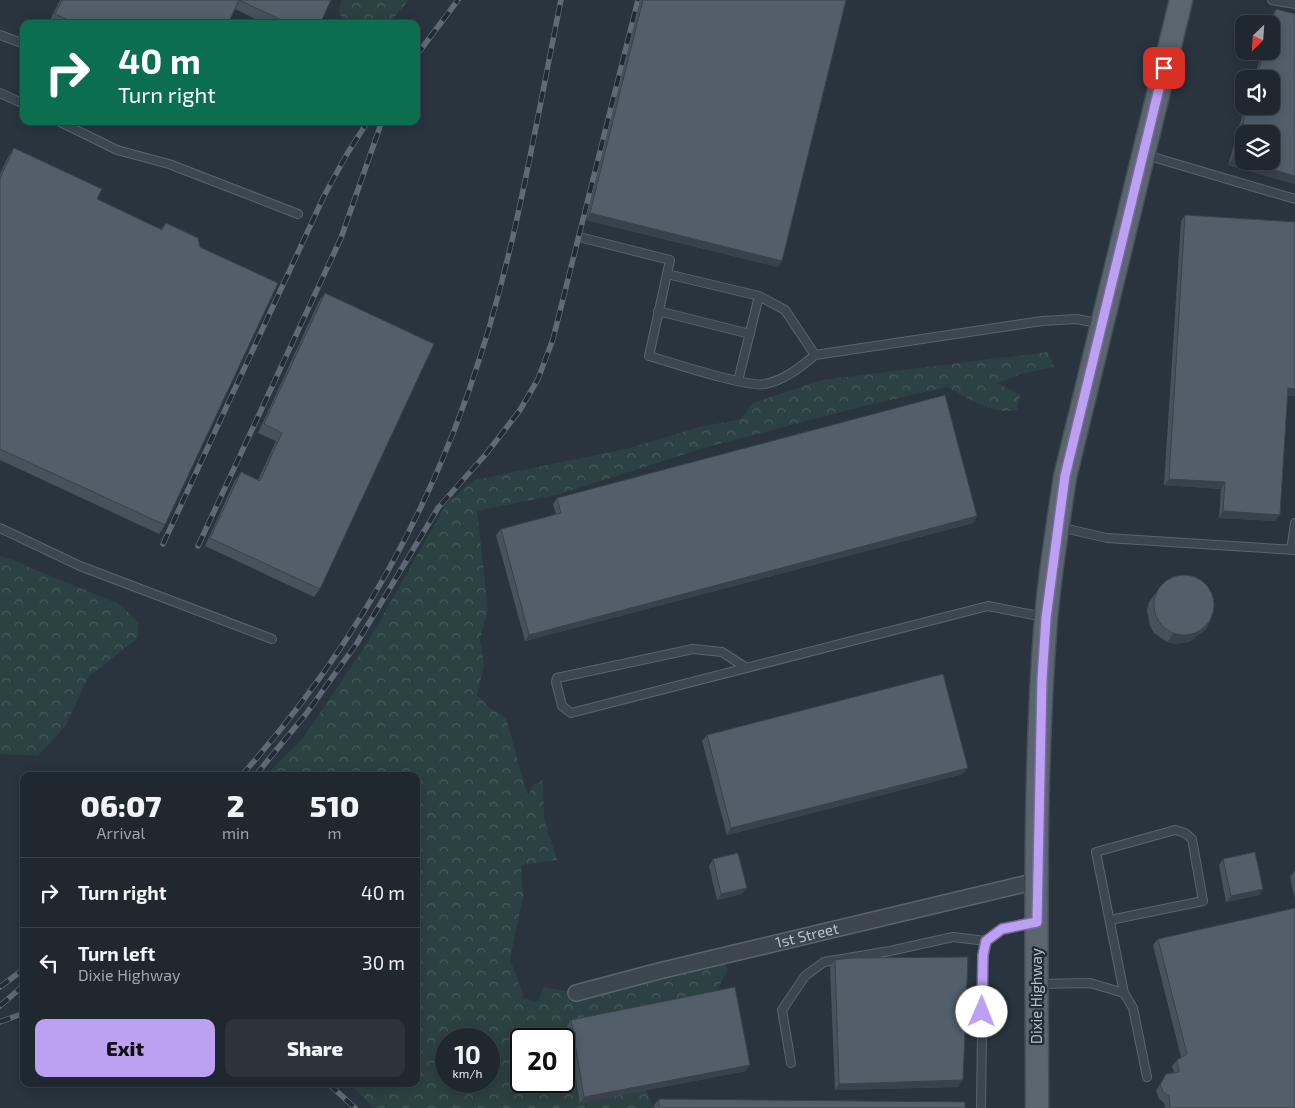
<!DOCTYPE html>
<html lang="en">
<head>
<meta charset="utf-8">
<style>
	body { margin:0; font-family:"Exo 2",sans-serif; background:#2c333b; color:#f1f3f6; height:100vh; display:flex; flex-direction:column; font-size:19px; white-space:nowrap }
	* { box-sizing:border-box; margin:0 }
	p { font-size:16px; color:#a1a5aa }
	.icon { flex:none; width:28px; height:28px; fill:none; stroke:currentColor; stroke-width:2; stroke-linecap:round; stroke-linejoin:round }
	.map { position:relative; flex:1; overflow:hidden }
	.side { position:absolute; left:20px; top:772px; width:400px; height:315px; display:flex; flex-direction:column; background:#1f272f; border-radius:10px; box-shadow:0 2px 12px #0003,0 0 0 1px #3c444b }
	.side>* { flex:none }
	.top-card { position:absolute; left:20px; top:20px; width:400px; height:105px; border-radius:10px; box-shadow:0 2px 12px #0003,0 0 0 1px #3c444b; background:#0b6e4f; color:#fff; overflow:hidden }
	.needle { width:32px; rotate:205deg }
	.tools { position:absolute; left:1235px; top:15px; display:grid; gap:10px }
	.tools a { display:grid; place-items:center; width:45px; height:45px; border-radius:10px; background:#1f272f; box-shadow:0 2px 12px #0003,0 0 0 1px #3c444b; font-size:25px }
	.speed { position:absolute; left:435px; top:1028px; display:flex; gap:10px; font-size:25px; font-weight:700; text-align:center }
	.speed>* { display:grid; place-content:center; width:65px; height:65px; border-radius:50%; background:#1f272f; box-shadow:0 2px 12px #0003,0 0 0 1px #3c444b; line-height:1 }
	.speed small { font-size:12px; font-weight:400 }
	.speed .limit { border:2px solid #111; border-radius:8px; background:#fff; color:#111 }
	.pin { position:absolute; display:grid; place-items:center; width:42px; height:42px; color:#fff; margin:-21px; border-radius:10px; box-shadow:0 2px 8px #0006 }
	.me { position:absolute; width:55px; margin:-28px; rotate:1deg; stroke-linejoin:round; filter:drop-shadow(0 0 4px #0008) }
	.turn { display:flex; align-items:center; gap:18px; height:105px; padding:0 15px; font-size:22px }
	.turn .icon { width:65px; height:65px; stroke-width:2.5 }
	.turn b { display:block; font-size:35px; line-height:42px }
	.eta { display:flex; justify-content:space-evenly; align-items:center; height:85px; text-align:center }
	.eta b { font-size:30px; font-weight:800; line-height:35px }
	.cta { display:flex; gap:10px; margin-top:auto; padding:10px 15px }
	.cta a { flex:1; height:58px; border-radius:10px; background:#bca0f2; color:#111; font-size:20px; font-weight:800; line-height:58px; text-align:center }
	.cta a+a { background:#2c333b; color:#f1f3f6 }
	ul { padding:0; list-style:none }
	li { display:flex; align-items:center; gap:15px; height:70px; padding:0 15px; border-top:1px solid #3c444b }
	li div { flex:1 }
	li b { display:block; font-size:19px }
	li em { font-style:normal }
	.map>svg:first-child { display:block }
</style>
</head>
<body>
<div class="map">
<svg width="1295" height="1108" viewBox="0 0 1295 1108">
	<defs>
		<pattern id="forest-crowns" width="20" height="18" patternUnits="userSpaceOnUse" patternTransform="scale(1.25)"><rect width="20" height="18" fill="#2c4141"/><path d="M2 6a3 3 0 1 1 6 0M12 15a3 3 0 1 1 6 0" fill="none" stroke="#485b5b"/></pattern>
	</defs>
	<rect width="100%" height="100%" fill="#29343f"/>
	<!-- forest -->
	<path fill="url(#forest-crowns)" fill-rule="evenodd" d="M341,0H409L388,24H345L339,13Z
		M1048,352L1054,367L1021,374L997,383L1020,395L1017,410C993,416 969,398 947,387L864,406L704,448L560,494L477,511L488,609L480,640L484,665L477,695L490,708L506,718L528,796L533,785L543,780L544,819L557,860L521,865L523,897L510,959L524,998L538,1002L543,987L576,993L721,957L728,970L713,997L580,1103L646,1090L654,1108H374L350,1084H416V776H265L303,738L366,645L447,503L474,480L626,449L700,427L741,419L753,403L822,380ZM446,1039H489V1081H446ZM521,1039H564V1081H521Z
		M0,555L121,605L138,623V638L89,676L66,725L38,756L0,754Z"/>
	<g fill="none" stroke-linecap="round" stroke-linejoin="round">
		<defs>
			<path id="lane" d="M1272,0L1295,4
				M0,35L24,44
				M0,93L24,104
				M58,121L117,150L169,164L298,214
				M1146,155L1295,199
				M583,238L670,260L667,274
				M658,311L750,334
				M815,355L785,310L759,296L667,274L649,356C670,362 748,388 765,384C785,380 799,368 815,355L1042,321L1077,319L1101,324
				M738,381L759,296
				M1059,527L1107,538L1295,550
				M0,528L80,566L272,639
				M1291,550L1295,523
				M745,667L722,652L693,649L557,678L556,682L562,706L571,713L988,606L1044,617
				M1110,920L1203,901L1192,839L1185,833L1175,830L1096,852L1124,993
				M1039,984L1090,983L1124,993L1133,1008L1147,1077
				M791,1063L782,1010L805,976L824,962L890,951L953,937L986,941
				M981,1108L983,955L986,941L1002,929L1033,923"/>
			<g id="street">
				<path id="s1" d="M576,993L659,971L1037,881"/>
			</g>
			<path id="primary" d="M1037,1108C1037,945 1033,782 1046,619C1050,572 1058,524 1065,477L1181,0"/>
		</defs>
		<!-- lane casing -->
		<use href="#lane" stroke="#5b646d" stroke-width="10"/>
		<!-- street casing -->
		<use href="#street" stroke="#5b646d" stroke-width="18"/>
		<!-- primary casing -->
		<use href="#primary" stroke="#464f58" stroke-width="25"/>
		<!-- lane -->
		<use href="#lane" stroke="#3d464f" stroke-width="8"/>
		<!-- street -->
		<use href="#street" stroke="#3d464f" stroke-width="15"/>
		<!-- primary -->
		<use href="#primary" stroke="#5b656f" stroke-width="22"/>
		<defs>
			<path id="rail" d="M416,56L458,0
				M163,544L325,194L347,154L368,121
				M198,546L341,238L382,121
				M241,776C351,653 433,509 482,351C518,237 537,117 561,0
				M255,776L306,714L357,643L438,508L486,454L520,410L538,379L553,339L638,0
				M0,987L24,969
				M0,1006L24,985
				M0,1022L24,1013
				M329,1084L355,1108"/>
		</defs>
		<!-- rail casing -->
		<use href="#rail" stroke="#5f6a76" stroke-width="5.5"/>
		<!-- rail -->
		<use href="#rail" stroke="#222b34" stroke-width="4" stroke-dasharray="11" stroke-linecap="butt"/>
	</g>
	<!-- wall -->
	<path fill="#47525b" d="M60,0H331L320,24H266L235,9L228,24H53L49,22Z
		M640,0H846L778,267L586,220Z
		M1276,9L1295,184L1228,165L1245,106H1271V79H1254L1262,51H1271V24H1270L1272,15Z
		M14,148L97,199L161,229L166,223L165,525L159,534L0,460V174L8,157Z
		M1185,215L1295,222V396L1287,395L1275,521L1219,518L1221,489L1164,485L1181,221Z
		M325,293L320,589L314,597L205,546L235,480L241,472L258,480L276,441L258,433L319,301Z
		M557,498L977,516L973,523L525,641L496,535L501,529L556,515L553,504Z
		M1165,581L1211,620L1206,629L1189,642L1174,644L1167,642L1154,633L1150,626L1147,610L1149,602Z
		M707,735L963,774L727,835L702,741Z
		M713,859L747,888L742,894L717,900L709,866Z
		M1223,859L1263,889L1259,895L1226,902L1219,865Z
		M1295,870V900L1290,877Z
		M1158,939L1295,1108H1165L1164,1103L1159,1099L1156,1091L1166,1074L1174,1073L1172,1066L1177,1060L1181,1057L1153,945Z
		M835,960L958,1087L835,1090L830,967Z
		M571,1020L746,1071L580,1103L567,1026Z
		M659,1099L965,1108H654V1105Z"/>
	<!-- shaded-wall -->
	<path fill="#39424a" d="M1233,158L1295,176V184L1228,165Z
		M590,213L782,261L778,267L586,220Z
		M1288,388L1295,389V396L1283,395Z
		M1169,479L1225,482L1221,489L1164,485Z
		M1223,511L1280,515L1275,521L1219,518Z
		M977,516L973,523L525,641L529,635Z
		M1211,620L1206,629L1189,642L1174,644L1167,642L1173,634Z
		M968,768L963,774L727,835L731,828Z
		M747,888L742,894L717,900L721,894Z
		M1263,889L1259,895L1226,902L1231,896Z
		M750,1065L746,1071L580,1103L584,1097Z
		M963,1080L958,1087L835,1090L839,1084Z"/>
	<!-- building -->
	<path fill="#525f6a" stroke="#39424a" fill-rule="evenodd" d="M62,0H239L228,24H77L55,14Z
		M239,0H331L320,24H290Z
		M643,0H846L782,261L590,213Z
		M1276,9L1295,14V176L1233,158L1248,106H1271V79H1256L1264,51H1271V27ZM1244,134H1271V161H1244Z
		M14,148L102,189L97,199L162,230L166,223L198,238L200,247L278,283L165,525L0,449V178Z
		M1185,215L1295,222V389L1288,388L1280,515L1223,511L1225,482L1169,479Z
		M325,293L434,344L320,589L210,538L241,472L260,481L282,433L264,424Z
		M945,395L977,516L529,635L501,529L561,513L557,498Z
		M1154 605a30 30 0 1 1 60 0a30 30 0 1 1-60 0Z
		M943,674L968,768L731,828L707,735Z
		M1255,852L1263,889L1231,896L1223,859Z
		M738,853L747,888L721,894L713,859Z
		M1295,908V1108H1170L1169,1096L1163,1092L1160,1085L1166,1074L1179,1072L1177,1060L1187,1054L1158,939Z
		M968,957L963,1080L839,1084L835,960L850,958Z
		M735,987L750,1065L584,1097L571,1020Z
		M659,1099L965,1102V1108H659Z"/>
	<g fill="none" stroke-linecap="round" stroke-linejoin="round">
		<defs>
			<path id="route" d="M982,1012L983,955L986,941L1002,929L1037,922L1042,680L1046,618L1065,476L1164,68"/>
		</defs>
		<!-- route casing -->
		<use href="#route" stroke="#7a689d" stroke-width="12"/>
		<!-- route -->
		<use href="#route" stroke="#bca0f2" stroke-width="9"/>
	</g>
	<g text-anchor="middle" stroke-width="4.5" stroke-linejoin="round" paint-order="stroke">
		<!-- street labels -->
		<g font-size="15" fill="#b9c1ca" stroke="#222b34">
			<text dy="5" stroke="none"><textPath href="#s1" startOffset="238">1st Street</textPath></text>
			<text transform="translate(1037 996) rotate(-90)" y="5">Dixie Highway</text>
		</g>
	</g>
</svg>
<div class="tools">
<a><svg class="needle" viewBox="-14 -14 28 28"><path d="M0-13l5 13h-10z" fill="#e53935"/><path d="M0 13l5-13h-10z" fill="#a1a5aa"/></svg></a>
<a><svg class="icon" aria-label="sound" viewBox="0 0 24 24"><path d="M4 9h4l5-4v14l-5-4H4zM17 9q2 3 0 6"/></svg></a>
<a><svg class="icon" aria-label="layers" viewBox="0 0 24 24"><path d="M12 4l9 5-9 5-9-5zM3 14l9 5 9-5"/></svg></a>
</div>
<div class="speed"><div>10<small>km/h</small></div><div class="limit">20</div></div>
<div class="pin" style="left:1164px;top:68px;background:#d93025"><svg class="icon" aria-label="arrive" viewBox="0 0 24 24"><path d="M6 21V4h12l-3 4 3 4H6"/></svg></div>
<svg class="me" style="left:982px;top:1012px" viewBox="-20 -20 40 40"><circle r="19" fill="#fff"/><path d="M0-13L10 11 0 6-10 11z" fill="#bca0f2"/></svg>
<div class="top-card">
<div class="turn"><svg class="icon" aria-label="right" viewBox="0 0 24 24"><path d="M7 20v-9h11M14 6l5 5-5 5"/></svg><div><b>40 m</b>Turn right</div></div>
</div>
<section class="side">
<div class="eta">
<div><b>06:07</b><p>Arrival</p></div>
<div><b>2</b><p>min</p></div>
<div><b>510</b><p>m</p></div>
</div>
<ul>
<li><svg class="icon" aria-label="right" viewBox="0 0 24 24"><path d="M7 20v-9h11M14 6l5 5-5 5"/></svg><div><b>Turn right</b></div><em>40 m</em></li>
<li><svg class="icon" aria-label="left" viewBox="0 0 24 24"><path d="M17 20v-9H6M10 6l-5 5 5 5"/></svg><div><b>Turn left</b><p>Dixie Highway</p></div><em>30 m</em></li>
</ul>
<div class="cta"><a>Exit</a><a>Share</a></div>
</section>
</div>
</body>
</html>
